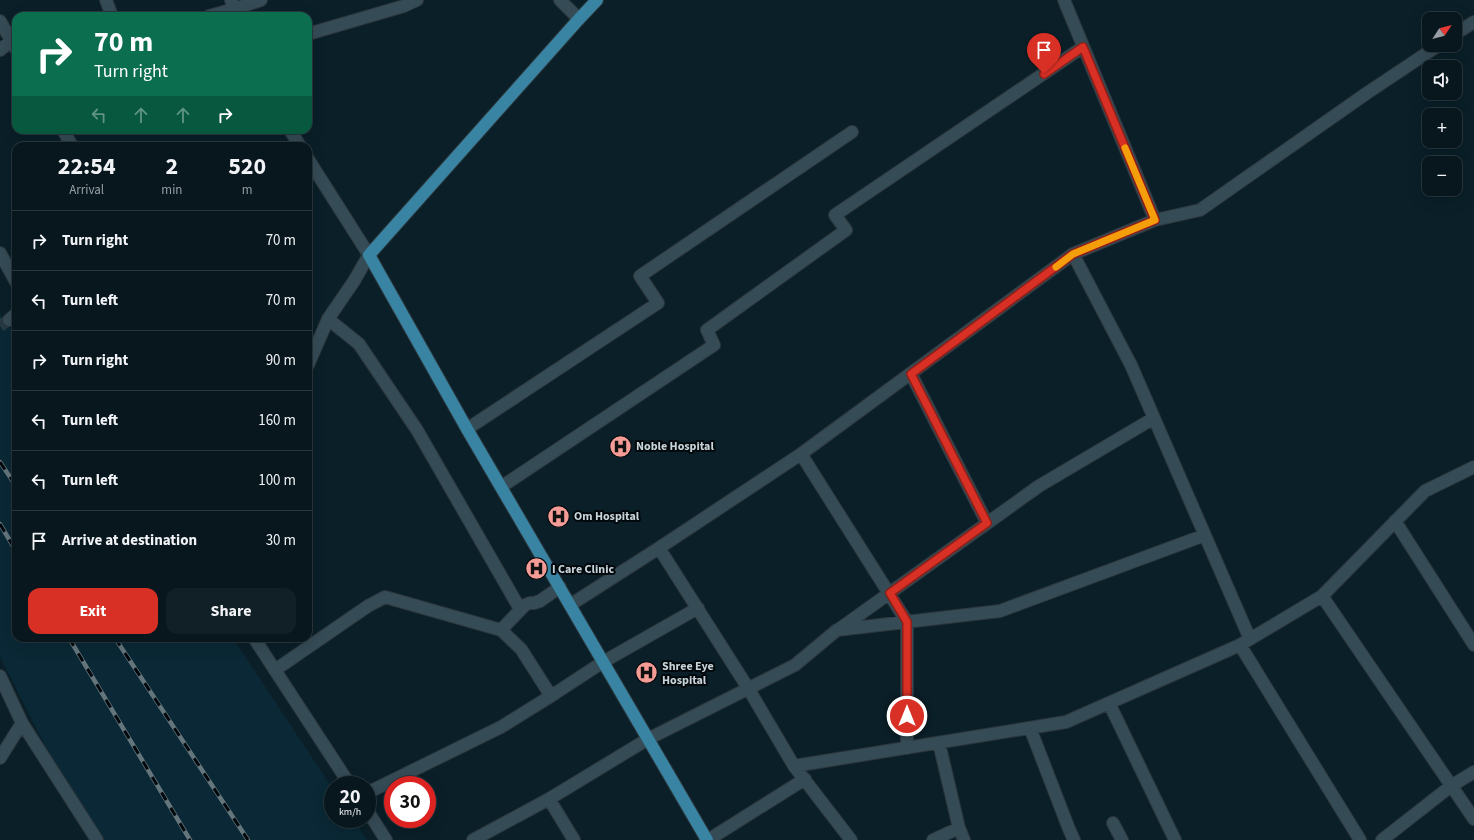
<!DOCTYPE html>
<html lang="en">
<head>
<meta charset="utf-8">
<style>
	body { margin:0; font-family:"Source Sans 3",sans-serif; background:#112027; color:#f1f3f6; height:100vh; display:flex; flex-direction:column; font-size:15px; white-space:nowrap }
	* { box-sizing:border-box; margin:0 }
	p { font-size:13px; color:#989fa4 }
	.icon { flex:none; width:22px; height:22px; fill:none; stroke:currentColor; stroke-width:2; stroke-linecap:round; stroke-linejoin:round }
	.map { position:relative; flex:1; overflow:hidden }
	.drawer { position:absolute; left:12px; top:142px; width:300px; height:500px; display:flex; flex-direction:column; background:#08171e; border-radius:12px; box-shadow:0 4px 16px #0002,0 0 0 1px #29363c }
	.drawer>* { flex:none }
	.banner { position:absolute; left:12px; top:12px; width:300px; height:122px; border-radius:12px; box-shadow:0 4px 16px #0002,0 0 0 1px #29363c; background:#0b6e4f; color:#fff; overflow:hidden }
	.needle { width:26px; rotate:54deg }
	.buttons { position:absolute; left:1422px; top:12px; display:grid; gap:8px }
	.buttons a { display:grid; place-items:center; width:40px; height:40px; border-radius:8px; background:#08171e; box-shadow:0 4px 16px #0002,0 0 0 1px #29363c; font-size:20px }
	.speed { position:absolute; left:324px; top:776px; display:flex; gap:8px; font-size:20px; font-weight:700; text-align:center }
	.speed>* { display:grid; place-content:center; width:52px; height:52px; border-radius:50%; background:#08171e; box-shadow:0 4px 16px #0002,0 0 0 1px #29363c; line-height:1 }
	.speed small { font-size:10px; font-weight:400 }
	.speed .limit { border:6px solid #d22; background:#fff; color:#111 }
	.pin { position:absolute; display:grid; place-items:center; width:34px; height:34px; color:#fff; margin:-41px -17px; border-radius:50% 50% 50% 0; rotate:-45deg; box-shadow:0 0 4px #0007 }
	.pin .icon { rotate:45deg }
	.me { position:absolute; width:44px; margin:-22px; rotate:0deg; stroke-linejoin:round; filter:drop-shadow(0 0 3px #0008) }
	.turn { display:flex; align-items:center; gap:14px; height:84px; padding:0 16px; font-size:18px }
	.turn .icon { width:52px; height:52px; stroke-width:2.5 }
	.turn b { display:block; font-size:28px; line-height:34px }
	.lanes { display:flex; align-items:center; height:38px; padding:0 16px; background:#0003; justify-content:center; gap:20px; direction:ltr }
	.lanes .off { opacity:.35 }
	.eta { display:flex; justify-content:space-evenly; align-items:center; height:68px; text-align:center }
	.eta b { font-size:24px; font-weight:700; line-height:28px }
	.button { display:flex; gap:8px; margin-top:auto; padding:8px 16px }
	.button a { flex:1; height:46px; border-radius:12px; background:#d93025; color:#fff; font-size:16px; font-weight:700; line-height:46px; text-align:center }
	.button a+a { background:#112027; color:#f1f3f6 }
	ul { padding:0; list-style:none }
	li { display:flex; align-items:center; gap:12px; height:60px; padding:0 16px; border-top:1px solid #29363c }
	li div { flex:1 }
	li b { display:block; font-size:15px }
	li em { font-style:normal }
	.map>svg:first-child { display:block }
</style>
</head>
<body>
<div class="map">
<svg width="1474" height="840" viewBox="0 0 1474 840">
	<rect width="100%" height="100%" fill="#0a1f28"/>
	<!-- built -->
	<path fill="#0a2835" d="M0,313L16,337V638H233L333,789V819H353L367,840H105L56,767L0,657Z"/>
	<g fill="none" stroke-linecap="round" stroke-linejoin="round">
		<!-- secondary-tunnel -->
		<path stroke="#263a43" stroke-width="12" stroke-dasharray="12 6" stroke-linecap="butt" d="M0,326L9,320"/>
		<defs>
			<path id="street" d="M106,0L112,16
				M231,0L234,9L261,0
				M560,0L579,19
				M209,16L234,9
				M0,21L16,49
				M308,34L404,6L417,0
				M1455,34L1474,22
				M0,50L11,41
				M63,130L72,146
				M290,130L300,146
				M308,159L369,255
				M1155,220L1200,210L1367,93L1439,45
				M1073,254L1131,365L1250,639
				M328,319L359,344L417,430L520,609
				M911,374L987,523
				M467,429L658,303L640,276L852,132
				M801,454L907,622V748
				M501,487L714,345L707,330L846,230L835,215L1083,47
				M1395,521L1474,645
				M659,548L748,688L794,766L851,840
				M1322,596L1474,819
				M570,605L659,548L801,454L1073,254L1155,220L1064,0
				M501,630L525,605L530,603H534L540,601L560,587
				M838,630L1039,486L1154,418
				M1240,645L1360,840
				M275,670L368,606L385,597L501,630L521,649L551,696
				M0,676L22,723L97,840
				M1109,703L1175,840
				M1030,728L1069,829L1074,840
				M939,743L959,828L964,840
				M0,758L22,723
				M794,766L1066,722L1240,645L1322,596L1425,491L1474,467
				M367,793L501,727L551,696L603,662L698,608
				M549,799L574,840
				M1113,823L1122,840
				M473,840L549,799L648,739L795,665L837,630L1000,611L1205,535
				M708,840L805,779
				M933,840L959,828
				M1382,840L1451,786L1474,772"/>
			<path id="secondary" d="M0,253L16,282
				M9,320L16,314
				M308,365L328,319L354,281L369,255
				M254,638L350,785
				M367,810L386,840"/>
			<path id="primary" d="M597,0L579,19L369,255L467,429L707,840"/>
		</defs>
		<!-- street casing -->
		<use href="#street" stroke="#2c363d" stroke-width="14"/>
		<!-- secondary casing -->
		<use href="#secondary" stroke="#2c363d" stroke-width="14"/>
		<!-- primary casing -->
		<use href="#primary" stroke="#2c363d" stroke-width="14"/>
		<!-- street -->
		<use href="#street" stroke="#354b55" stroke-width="12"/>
		<!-- secondary -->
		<use href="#secondary" stroke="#354b55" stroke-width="12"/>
		<!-- primary -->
		<use href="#primary" stroke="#3984a2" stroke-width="12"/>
		<defs>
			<path id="rail" d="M0,462L16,486
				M0,524L16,551
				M69,638L190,840
				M115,638L248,840"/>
		</defs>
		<!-- rail casing -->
		<use href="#rail" stroke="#64757c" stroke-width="4.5"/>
		<!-- rail -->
		<use href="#rail" stroke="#02080c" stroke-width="3" stroke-dasharray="9" stroke-linecap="butt"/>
	</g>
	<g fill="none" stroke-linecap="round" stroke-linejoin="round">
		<defs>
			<path id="route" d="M907,716V622L890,593L987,523L911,374L1073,254L1155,220L1083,47L1044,74"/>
		</defs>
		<!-- route casing -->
		<use href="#route" stroke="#8d1f18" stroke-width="10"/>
		<!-- route -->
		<use href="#route" stroke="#d93025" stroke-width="7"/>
		<!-- slow -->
		<path stroke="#f59e0b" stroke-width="7" d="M1056,267L1073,254L1155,220L1125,148"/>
	</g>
	<!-- icons -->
	<defs>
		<symbol id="hospital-disc" viewBox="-11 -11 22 22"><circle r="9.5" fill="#f59c96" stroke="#02080c"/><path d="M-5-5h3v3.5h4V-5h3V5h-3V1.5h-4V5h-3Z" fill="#111"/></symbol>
	</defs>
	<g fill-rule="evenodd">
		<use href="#hospital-disc" x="608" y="434" width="25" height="25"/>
		<use href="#hospital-disc" x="546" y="504" width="25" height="25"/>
		<use href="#hospital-disc" x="524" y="556" width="25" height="25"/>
		<use href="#hospital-disc" x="634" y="660" width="25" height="25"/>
	</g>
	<g text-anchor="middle" stroke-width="4" stroke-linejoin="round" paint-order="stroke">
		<!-- poi labels -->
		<g font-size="12" font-weight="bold" fill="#c7d4da" stroke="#02080c" text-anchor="start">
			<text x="636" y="450">Noble Hospital</text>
			<text x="574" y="520">Om Hospital</text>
			<text x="552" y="573">I Care Clinic</text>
			<text x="662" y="670">Shree Eye<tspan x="662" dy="14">Hospital</tspan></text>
		</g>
	</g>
</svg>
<div class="buttons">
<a><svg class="needle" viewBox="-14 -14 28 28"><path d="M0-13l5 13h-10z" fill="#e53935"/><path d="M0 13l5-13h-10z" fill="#989fa4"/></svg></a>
<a><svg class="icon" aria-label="sound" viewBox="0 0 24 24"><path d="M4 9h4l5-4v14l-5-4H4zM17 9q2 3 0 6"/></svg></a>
<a>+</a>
<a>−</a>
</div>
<div class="speed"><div>20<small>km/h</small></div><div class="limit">30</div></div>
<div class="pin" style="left:1044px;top:74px;background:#d93025"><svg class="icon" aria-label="arrive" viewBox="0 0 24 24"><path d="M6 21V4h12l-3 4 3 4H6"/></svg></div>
<svg class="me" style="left:907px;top:716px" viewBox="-20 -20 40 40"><circle r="17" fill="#d93025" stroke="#fff" stroke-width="3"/><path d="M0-11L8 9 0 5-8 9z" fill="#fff"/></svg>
<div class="banner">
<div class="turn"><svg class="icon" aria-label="right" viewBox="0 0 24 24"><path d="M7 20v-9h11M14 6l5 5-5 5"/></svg><div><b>70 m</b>Turn right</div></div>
<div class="lanes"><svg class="icon off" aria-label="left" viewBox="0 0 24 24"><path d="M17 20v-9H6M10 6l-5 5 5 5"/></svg><svg class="icon off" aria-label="ahead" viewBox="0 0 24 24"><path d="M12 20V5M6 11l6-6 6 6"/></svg><svg class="icon off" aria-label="ahead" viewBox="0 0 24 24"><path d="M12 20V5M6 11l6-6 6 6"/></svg><svg class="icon" aria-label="right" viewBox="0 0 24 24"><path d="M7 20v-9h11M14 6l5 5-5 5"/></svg></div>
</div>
<section class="drawer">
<div class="eta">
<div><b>22:54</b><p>Arrival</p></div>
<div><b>2</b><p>min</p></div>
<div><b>520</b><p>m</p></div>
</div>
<ul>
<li><svg class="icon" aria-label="right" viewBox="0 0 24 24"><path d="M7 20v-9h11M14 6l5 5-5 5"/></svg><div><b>Turn right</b></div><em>70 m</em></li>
<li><svg class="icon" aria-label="left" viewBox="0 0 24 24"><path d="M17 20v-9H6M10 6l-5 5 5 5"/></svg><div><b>Turn left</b></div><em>70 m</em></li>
<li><svg class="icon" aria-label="right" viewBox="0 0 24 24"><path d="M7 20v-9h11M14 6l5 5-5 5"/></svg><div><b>Turn right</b></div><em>90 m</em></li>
<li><svg class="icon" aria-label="left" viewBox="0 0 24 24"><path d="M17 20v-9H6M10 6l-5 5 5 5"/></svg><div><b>Turn left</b></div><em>160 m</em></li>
<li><svg class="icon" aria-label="left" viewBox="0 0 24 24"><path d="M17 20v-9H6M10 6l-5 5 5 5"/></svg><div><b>Turn left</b></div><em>100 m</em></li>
<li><svg class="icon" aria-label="arrive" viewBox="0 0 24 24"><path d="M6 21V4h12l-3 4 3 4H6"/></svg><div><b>Arrive at destination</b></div><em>30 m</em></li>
</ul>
<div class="button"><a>Exit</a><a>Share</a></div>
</section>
</div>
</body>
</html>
